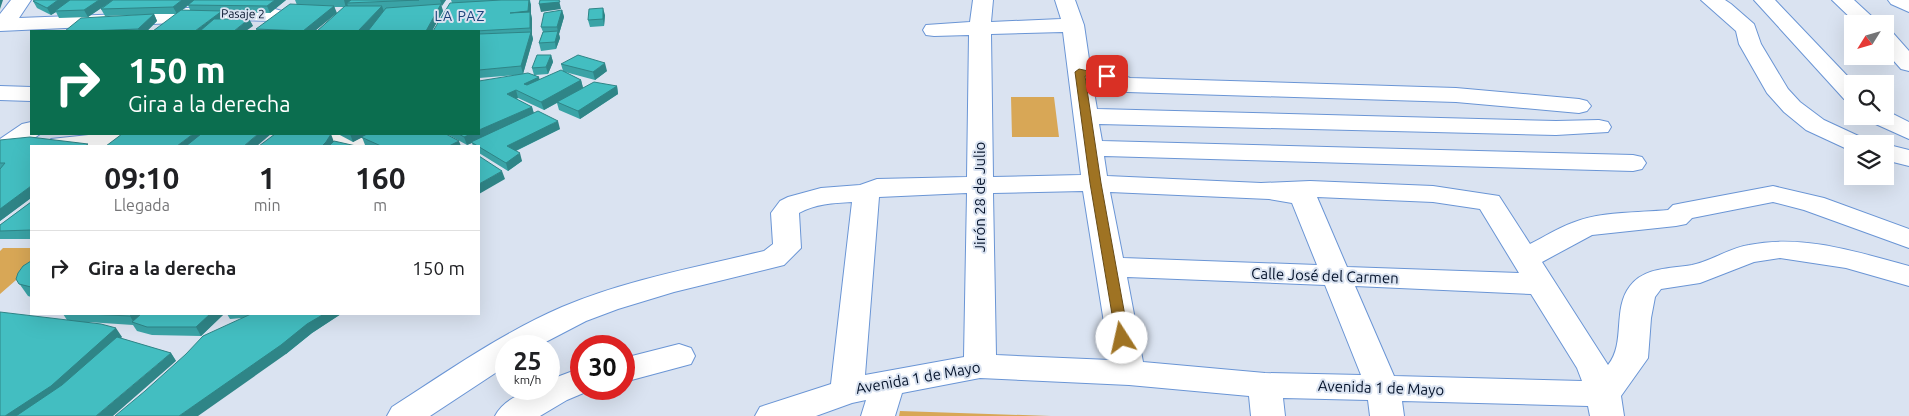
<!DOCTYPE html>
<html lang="es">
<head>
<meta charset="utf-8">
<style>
	body { margin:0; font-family:Ubuntu,sans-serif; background:#f2f2f2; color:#202124; height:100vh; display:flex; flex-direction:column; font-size:19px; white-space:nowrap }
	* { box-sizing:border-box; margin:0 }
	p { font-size:16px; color:#757577 }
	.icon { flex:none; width:28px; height:28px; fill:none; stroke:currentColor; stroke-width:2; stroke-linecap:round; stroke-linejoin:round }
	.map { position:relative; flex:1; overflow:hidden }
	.panel { position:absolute; left:30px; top:145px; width:450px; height:170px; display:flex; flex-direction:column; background:#fff; border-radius:0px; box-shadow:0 5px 20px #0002 }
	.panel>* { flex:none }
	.guide { position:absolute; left:30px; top:30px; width:450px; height:105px; border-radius:0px; box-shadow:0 5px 20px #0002; background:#0b6e4f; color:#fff; overflow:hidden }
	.needle { width:32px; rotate:233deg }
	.tools { position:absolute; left:1844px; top:15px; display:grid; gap:10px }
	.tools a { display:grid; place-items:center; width:50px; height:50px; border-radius:0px; background:#fff; box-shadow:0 5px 20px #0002; font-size:25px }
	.speed { position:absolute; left:495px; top:335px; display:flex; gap:10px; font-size:25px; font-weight:700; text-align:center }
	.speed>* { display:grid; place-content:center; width:65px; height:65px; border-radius:50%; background:#fff; box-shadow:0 5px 20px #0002; line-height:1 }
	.speed small { font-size:12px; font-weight:400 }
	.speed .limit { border:8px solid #d22; background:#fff; color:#111 }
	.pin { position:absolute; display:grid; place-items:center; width:42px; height:42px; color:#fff; margin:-21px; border-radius:10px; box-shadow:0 2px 8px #0006 }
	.me { position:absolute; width:55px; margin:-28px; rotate:350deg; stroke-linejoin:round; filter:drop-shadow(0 0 4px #0008) }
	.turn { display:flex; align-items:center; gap:18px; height:105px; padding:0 15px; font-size:22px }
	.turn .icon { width:65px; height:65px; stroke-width:2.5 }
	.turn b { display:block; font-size:35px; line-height:42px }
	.eta { display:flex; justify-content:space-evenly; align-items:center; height:85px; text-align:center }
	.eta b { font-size:30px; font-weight:700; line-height:35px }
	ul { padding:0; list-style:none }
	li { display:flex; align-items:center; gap:15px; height:75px; padding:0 15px; border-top:1px solid #e0e0e0 }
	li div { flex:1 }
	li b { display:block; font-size:19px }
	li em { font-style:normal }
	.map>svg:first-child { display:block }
</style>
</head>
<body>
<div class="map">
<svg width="1909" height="416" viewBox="0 0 1909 416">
	<rect width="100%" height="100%" fill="#dae3f1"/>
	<!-- green -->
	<path fill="#d8a756" d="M1011,97H1054L1059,137H1012Z
		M3,248H31V267L0,294V251Z
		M900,411L1051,416H899Z"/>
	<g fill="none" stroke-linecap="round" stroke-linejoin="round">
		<defs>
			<path id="minor" d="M11,0H31L19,18L177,12L186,8L275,9L282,11L285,15L282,19L275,21L183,19L174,23L0,31V14Z
				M973,0H993L991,22L1061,19L1055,0H1075L1084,25L1090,66L1106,69L1130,78L1456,88L1579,99L1587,101L1591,106L1587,111L1579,113L1456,102L1127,92L1092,80L1097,109L1556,121L1599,120L1608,122L1611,127L1608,132L1556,135L1099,124L1102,141L1633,155L1642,157L1646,163L1642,169L1633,171L1104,156L1107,176L1261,183L1310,181L1433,186L1499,196L1530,244C1544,237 1558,228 1572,223C1601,211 1637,213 1668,210L1673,205L1683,203L1773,186L1824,198L1909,229V248L1804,210L1773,202L1692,218L1686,224L1676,226L1592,235L1542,262L1608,365C1626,343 1612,309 1630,286C1645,267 1669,269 1692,265C1712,261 1729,248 1749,245C1802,234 1857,252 1909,266V286L1846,268L1780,258L1754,262L1700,283L1661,289L1655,297L1651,318L1648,358L1621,396L1624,416H1590L1588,406L1402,401L1404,416H1370L1368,400L1283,398L1285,416H1251L1249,396L1129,385L980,378L902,393L895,416H861L866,400L852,403L816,416H755L760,407L831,384L852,202C833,203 815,204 799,213L801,248L784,265L674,292L618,309L586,321L538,346H506V366L430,416H387L392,407C448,371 502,333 562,307C626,280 697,267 764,251L773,244L771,213L780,201L788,197L821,188L860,185L877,179L967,177L969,35L934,36L926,35L923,30L926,25L970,22ZM1063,32L1081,175L993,177L991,34ZM1083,191L1110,360L996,355L993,193ZM1110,192L1269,199L1292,203L1317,265L1123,258ZM967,193L964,357L865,375L879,197ZM1317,197L1433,202L1480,209L1519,273L1347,267ZM1127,277L1325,285L1361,375L1265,373L1143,362ZM1355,286L1531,294L1577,368L1582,381L1394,376Z
				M1701,0H1725L1731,4L1754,24L1761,44L1788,89L1800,102L1824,120L1865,139L1868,144H1852V151L1847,149L1806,130L1784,112L1767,93L1739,44L1736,31Z
				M1754,0H1775L1855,84H1852V101L1844,99Z
				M1832,0H1854L1880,24H1857Z
				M1888,0H1909V12L1891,4Z
				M1885,32L1893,33L1909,51V71L1901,69L1885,51Z
				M0,86L31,87V101L0,100Z
				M1885,110L1909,122V139L1869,121L1866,116H1885Z
				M31,122V134H40C27,143 16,155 0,151V139L22,124Z
				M98,134H143C130,154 72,146 49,146L47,144L51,139Z
				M320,134C337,134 360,130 371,146C354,147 329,150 320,134Z
				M1885,144L1909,150V166L1885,160Z
				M679,344L691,348L695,356L691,364L624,382V358Z
				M581,368V389H593L567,400L540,416H495C505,397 529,389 549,389V380Z"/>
		</defs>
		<!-- minor casing -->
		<use href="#minor" stroke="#6a95d5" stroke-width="2"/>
		<!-- minor -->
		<use href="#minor" fill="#fff" fill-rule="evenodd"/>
	</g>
	<!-- wall -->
	<path fill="#3aa3a6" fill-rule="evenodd" d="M286,0L270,13L223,12L225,18L224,19H249L253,26L176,14H154L157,21L147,31H65L143,15L105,16L101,9L103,7L88,17L59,18L56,12L51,15L37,8L33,1ZM188,5L190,10H182Z
		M295,0H446L441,6L443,11L432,31H317L344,7H335L315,31H257L256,29L297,5Z
		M451,0H530L531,5V14L532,19V35L533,39L523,74L534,75L532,68L551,55L553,62L548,74L535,75L540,80L563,71L561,64L607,71L595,80L565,72L581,80L583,88L617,86L618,94L580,119L559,110L557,103L544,110L518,98L516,99L532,107L534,113L560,129L516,151L522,161L508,171L479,153V146H473L472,143L467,145L447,134H479L516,75L479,78V31L452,3Z
		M562,10L564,17L559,34L560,38L556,49L541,51L539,43L543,32L541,27Z
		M605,15L604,26L590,27L588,20Z
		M91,134H117L116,135Z
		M338,134H446L461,146H368L365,145L362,137L353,142Z
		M0,140L31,198L0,221Z
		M31,202V239H0V225Z
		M31,261V297L28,296L16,279Z
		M63,314H224L201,336L152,335L137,331L133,325L88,322L122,337L120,338L171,353L176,361L67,320Z
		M227,314H341L312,333L286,354L242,318L230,319Z"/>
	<!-- shaded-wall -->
	<path fill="#2f8587" d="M0,0H3L0,9Z
		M58,0H72L55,11L56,12L51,15L47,8Z
		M99,0H113L88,17L84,10Z
		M182,0H195L177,14L173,7Z
		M275,0H286L270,13L267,6Z
		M344,0H355L347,3L348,6L346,8Z
		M440,0H446L442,6Z
		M529,0L531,5V14L532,19V35L533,39L523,74L521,66L531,32L530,28L510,13Z
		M559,0L561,9L541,12L539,4Z
		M441,4L443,11L432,31H426Z
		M334,6L337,13L315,31H303Z
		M382,6L385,14L368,31H358Z
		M603,8L605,15L604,26L603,19Z
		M562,10L564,17L559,34L560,38L556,49L555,42L558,32L557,27Z
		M222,11L225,18L208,31H195Z
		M154,14L157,21L147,31H139L138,29Z
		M249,19L253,26L246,31H234Z
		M551,55L553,62L548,74L546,67Z
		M605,63L607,71L595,80L593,72Z
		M539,77L541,85L527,92L524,84Z
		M581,80L583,88L544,110L541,102Z
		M617,86L618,94L580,119L578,111Z
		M516,90L518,98L509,102L507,94Z
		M532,107L534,115L467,145L464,137L471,134H479V130Z
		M558,121L560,129L509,154L507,146Z
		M193,134H207L191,146H177Z
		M258,134H271L257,146H244Z
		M331,134L334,142L332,146H322Z
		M350,134H369L353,142Z
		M459,141L461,146H449Z
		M520,153L522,161L508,171L506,163Z
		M502,171L505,179L479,194V184Z
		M31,186V198L0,221V209Z
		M132,314H147L134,323L130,316Z
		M210,314H224L201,336L196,327Z
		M324,314H341L312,333L286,354L198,416H179L307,324Z
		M116,328L122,337L57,395L25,416H5Z
		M171,353L176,361L113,416H96Z"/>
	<!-- building -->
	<path fill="#43bec1" stroke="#2f8587" d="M35,0H58L47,8L33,1Z
		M70,0H99L84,10L55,11Z
		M113,0H182L173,7L101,9Z
		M194,0H275L267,6L188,5Z
		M351,0H419L347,3Z
		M501,0H529L528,11L510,13L530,12V28L475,31H433L450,3Z
		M540,0H559L560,2L539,4Z
		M290,4L334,6L303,31L256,29Z
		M441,4L426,31H368L386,8Z
		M345,6H382L358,31H317Z
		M603,8V19L588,20L589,9Z
		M181,10L222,11L195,31H153Z
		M562,10L557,27H541L544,13Z
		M154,14L138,29L89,31H65L81,18Z
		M214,19H249L234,31H200Z
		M558,31L555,42L539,43L543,32Z
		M531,32L521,66L479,70V34Z
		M537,55H551L546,67L532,68Z
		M578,55L605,63L593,72L561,64Z
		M561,70L581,80L541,102L516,90L507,94L532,107L479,130V81L528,73L539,77L524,84L527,85Z
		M594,82L617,86L578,111L557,102Z
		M538,111L558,121L507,146L520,153L506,163L471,142Z
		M122,134H193L177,146H106Z
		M201,134H258L244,146H186Z
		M275,134H331L326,142L322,146H259Z
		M367,134H446L459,141L449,146H381L361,137Z
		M459,134H471L464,137Z
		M30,137L88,144L85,146H31V186L0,209V169L5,163H0V140Z
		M334,141L356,146H329Z
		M479,156L502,171L479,184Z
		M31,202V230L0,231V225Z
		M31,261V287L19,284L16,279L18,273L23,266Z
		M0,312L101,324L116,328L51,386L5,416H0Z
		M87,314H132L130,316Z
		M141,314H210L196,327H147L132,322Z
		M251,314H324L307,324L281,345L179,416H115L145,391L186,354L203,336Z
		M117,337L171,353L96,416H16L62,385Z"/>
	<!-- route -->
	<path fill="#9f7323" stroke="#674b17" d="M1079,69L1112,76L1107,79L1085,76L1101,183L1129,338L1122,342L1116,338L1090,183L1075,72Z"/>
	<g text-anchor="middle" stroke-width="4" stroke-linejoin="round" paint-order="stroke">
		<!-- far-street labels -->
		<g font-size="12" fill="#031129" stroke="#dae3f1">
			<text transform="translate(243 14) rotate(1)" y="4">Pasaje 2</text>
		</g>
		<!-- far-neighbourhood labels -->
		<g font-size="14" letter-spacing="1" fill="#194079" stroke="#dae3f1">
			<text x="460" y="21">LA PAZ</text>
		</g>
		<!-- street labels -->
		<g font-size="15" fill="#031129" stroke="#dae3f1">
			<text transform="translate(980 197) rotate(-90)" y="5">Jirón 28 de Julio</text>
			<text transform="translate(1325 276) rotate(2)" y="5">Calle José del Carmen</text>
			<text transform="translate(918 378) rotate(-10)" y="5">Avenida 1 de Mayo</text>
			<text transform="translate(1381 388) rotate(2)" y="5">Avenida 1 de Mayo</text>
		</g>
	</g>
</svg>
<div class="tools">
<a><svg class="needle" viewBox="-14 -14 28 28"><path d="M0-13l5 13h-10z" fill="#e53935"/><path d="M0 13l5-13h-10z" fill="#757577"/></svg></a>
<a><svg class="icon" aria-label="search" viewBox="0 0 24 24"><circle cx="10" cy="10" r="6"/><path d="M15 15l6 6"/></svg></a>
<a><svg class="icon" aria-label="layers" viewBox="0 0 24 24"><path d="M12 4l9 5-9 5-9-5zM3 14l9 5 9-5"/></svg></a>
</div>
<div class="speed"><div>25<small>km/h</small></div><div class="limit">30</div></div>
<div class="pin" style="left:1107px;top:76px;background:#d93025"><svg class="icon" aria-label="arrive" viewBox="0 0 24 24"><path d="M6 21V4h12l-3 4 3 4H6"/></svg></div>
<svg class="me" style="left:1122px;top:338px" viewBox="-20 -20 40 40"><circle r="19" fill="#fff"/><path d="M0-13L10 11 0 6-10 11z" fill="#9f7323"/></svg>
<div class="guide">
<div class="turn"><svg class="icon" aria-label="right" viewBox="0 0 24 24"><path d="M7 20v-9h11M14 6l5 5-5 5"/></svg><div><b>150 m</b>Gira a la derecha</div></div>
</div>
<section class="panel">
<div class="eta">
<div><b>09:10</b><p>Llegada</p></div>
<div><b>1</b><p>min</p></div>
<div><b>160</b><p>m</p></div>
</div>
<ul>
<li><svg class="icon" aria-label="right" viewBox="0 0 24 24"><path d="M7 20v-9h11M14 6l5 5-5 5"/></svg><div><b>Gira a la derecha</b></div><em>150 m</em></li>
</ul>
</section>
</div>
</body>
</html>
